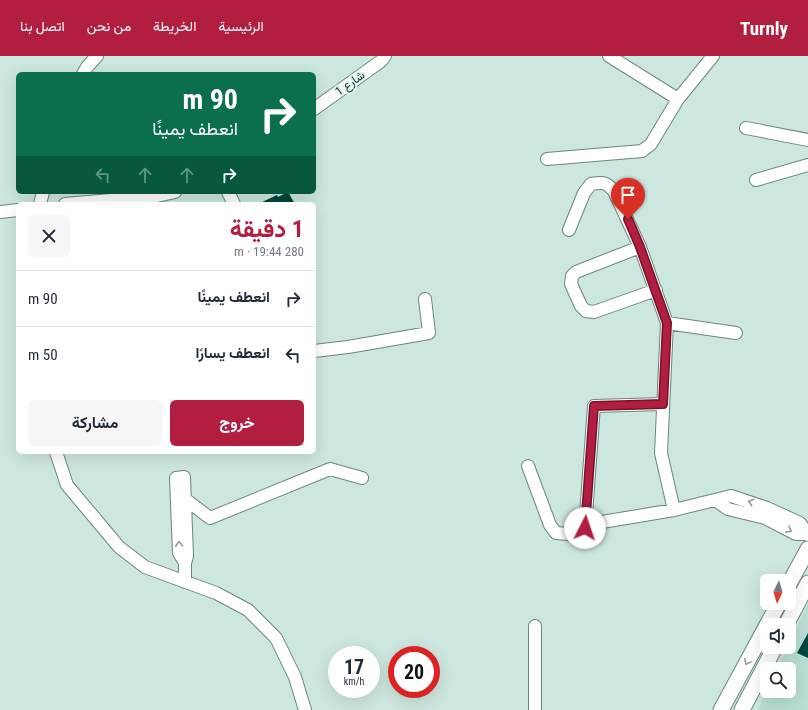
<!DOCTYPE html>
<html lang="ar">
<head>
<meta charset="utf-8">
<style>
	body { margin:0; font-family:"Roboto Condensed",Vazirmatn,sans-serif; background:#f6f6f7; color:#1f2937; direction:rtl; height:100vh; display:flex; flex-direction:column; font-size:15px; white-space:nowrap }
	* { box-sizing:border-box; margin:0 }
	p { font-size:13px; color:#747a83 }
	.icon { flex:none; width:22px; height:22px; fill:none; stroke:currentColor; stroke-width:2; stroke-linecap:round; stroke-linejoin:round }
	.map { position:relative; flex:1; overflow:hidden; direction:ltr }
	.sheet { position:absolute; left:16px; top:146px; width:300px; height:252px; display:flex; flex-direction:column; background:#fff; border-radius:6px; box-shadow:0 4px 16px #0002; direction:rtl }
	.sheet>* { flex:none }
	.guide { position:absolute; left:16px; top:16px; width:300px; height:122px; border-radius:6px; box-shadow:0 4px 16px #0002; direction:rtl; background:#0b6e4f; color:#fff; overflow:hidden }
	.needle { width:26px; rotate:185deg }
	.fabs { position:absolute; left:760px; top:518px; display:grid; gap:8px }
	.fabs a { display:grid; place-items:center; width:36px; height:36px; border-radius:6px; background:#fff; box-shadow:0 4px 16px #0002; font-size:20px }
	.speed { position:absolute; left:328px; top:590px; display:flex; gap:8px; font-size:20px; font-weight:700; text-align:center }
	.speed>* { display:grid; place-content:center; width:52px; height:52px; border-radius:50%; background:#fff; box-shadow:0 4px 16px #0002; line-height:1 }
	.speed small { font-size:10px; font-weight:400 }
	.speed .limit { border:6px solid #d22; background:#fff; color:#111 }
	.pin { position:absolute; display:grid; place-items:center; width:34px; height:34px; color:#fff; margin:-41px -17px; border-radius:50% 50% 50% 0; rotate:-45deg; box-shadow:0 0 4px #0007 }
	.pin .icon { rotate:45deg }
	.me { position:absolute; width:44px; margin:-22px; rotate:4deg; stroke-linejoin:round; filter:drop-shadow(0 0 3px #0008) }
	.turn { display:flex; align-items:center; gap:14px; height:84px; padding:0 12px; font-size:18px }
	.turn .icon { width:52px; height:52px; stroke-width:2.5 }
	.turn b { display:block; font-size:28px; line-height:34px }
	.lanes { display:flex; align-items:center; height:38px; padding:0 12px; background:#0003; justify-content:center; gap:20px; direction:ltr }
	.lanes .off { opacity:.35 }
	.round { display:grid; place-items:center; flex:none; width:42px; height:42px; border-radius:6px; background:#f6f6f7 }
	.summary { display:flex; align-items:center; justify-content:space-between; height:68px; padding:0 12px }
	h1 { font-size:24px; font-weight:700; line-height:30px; color:#b11e40 }
	.primary-button { display:flex; gap:8px; margin-top:auto; padding:8px 12px }
	.primary-button a { flex:1; height:46px; border-radius:6px; background:#b11e40; color:#fff; font-size:16px; font-weight:700; line-height:46px; text-align:center }
	.primary-button a+a { background:#f6f6f7; color:#1f2937 }
	ul { padding:0; list-style:none }
	li { display:flex; align-items:center; gap:12px; height:56px; padding:0 12px; border-top:1px solid #e0e1e3 }
	li div { flex:1 }
	li b { display:block; font-size:15px }
	li em { font-style:normal }
	header { display:flex; align-items:center; gap:24px; box-sizing:border-box; height:56px; padding:0 20px; background:#b11e40; color:#fff }
	header strong { font-size:19px }
	nav { display:flex; gap:22px; margin-inline-start:auto; font-size:14px }
	.map>svg:first-child { display:block }
</style>
</head>
<body>
<header>
<strong>Turnly</strong>
<nav><a>الرئيسية</a><a>الخريطة</a><a>من نحن</a><a>اتصل بنا</a></nav>
</header>
<div class="map">
<svg width="808" height="654" viewBox="0 0 808 654">
	<rect width="100%" height="100%" fill="#cce7df"/>
	<!-- built -->
	<path fill="#b9ded4" d="M808,548V654H758L767,634L789,635V613H777L788,591H789V588Z"/>
	<!-- building -->
	<path fill="#02473b" d="M288,136L295,148H258L277,139L278,141Z
		M808,577V602L797,597Z"/>
	<g fill="none" stroke-linecap="round" stroke-linejoin="round">
		<defs>
			<path id="minor" d="M609,0L678,43
				M83,18L87,11L97,0
				M314,53L381,5L385,0
				M746,72L808,84
				M547,103L642,95L651,88L678,43L713,0
				M756,124L808,109
				M228,136L234,148
				M40,148L43,136
				M65,148L157,140L175,136
				M0,156L18,154
				M569,174L584,137L591,128C603,126 606,126 614,135L640,191L667,267
				M640,191L576,216L572,220L571,228L581,250L586,255L594,256L656,234
				M314,295L348,291L429,277L425,243
				M56,396L67,429L119,491L145,511L216,537L248,554L276,582L295,621L305,654
				M528,410L550,469L556,477L569,478L602,466L674,454L731,440L767,452L800,467L808,479
				M185,443L210,462L330,413L362,422
				M715,444L728,453L765,462L796,478H807
				M674,454L661,397L667,267L736,277
				M585,472L594,350L663,348
				M185,507L187,500L184,421L176,422L179,497L185,507V526
				M535,654V570"/>
			<path id="major" d="M789,528L808,493
				M786,569L808,527
				M721,654L779,547
				M742,654L775,591"/>
		</defs>
		<!-- minor casing -->
		<use href="#minor" stroke="#6c857e" stroke-width="14"/>
		<!-- major casing -->
		<use href="#major" stroke="#6c857e" stroke-width="17"/>
		<!-- minor -->
		<use href="#minor" stroke="#fff" stroke-width="12"/>
		<!-- major -->
		<use href="#major" stroke="#fff" stroke-width="15"/>
	</g>
	<!-- one-way arrows -->
	<defs><path id="oneway-chevron" d="M-2-3.5L2.5 0L-2 3.5" fill="none" stroke-width="1.6" stroke-linecap="round" stroke-linejoin="round"/></defs>
	<g stroke="#969b9a">
		<use href="#oneway-chevron" transform="translate(751 446) rotate(-162)"/>
		<use href="#oneway-chevron" transform="translate(789 474) rotate(27)"/>
		<use href="#oneway-chevron" transform="translate(179 488) rotate(-93)"/>
		<use href="#oneway-chevron" transform="translate(747 606) rotate(118)"/>
	</g>
	<g fill="none" stroke-linecap="round" stroke-linejoin="round">
		<defs>
			<path id="route" d="M585,472L594,350L663,348L667,267L640,191L628,163"/>
		</defs>
		<!-- route casing -->
		<use href="#route" stroke="#73142a" stroke-width="10"/>
		<!-- route -->
		<use href="#route" stroke="#b11e40" stroke-width="7"/>
	</g>
	<g text-anchor="middle" stroke-width="4" stroke-linejoin="round" paint-order="stroke">
		<!-- street labels -->
		<g font-size="12" fill="#2d3735" stroke="#d9f4ec">
			<text transform="translate(350 27) rotate(-36)" y="4">شارع 1</text>
		</g>
	</g>
</svg>
<div class="fabs">
<a><svg class="needle" viewBox="-14 -14 28 28"><path d="M0-13l5 13h-10z" fill="#e53935"/><path d="M0 13l5-13h-10z" fill="#747a83"/></svg></a>
<a><svg class="icon" aria-label="sound" viewBox="0 0 24 24"><path d="M4 9h4l5-4v14l-5-4H4zM17 9q2 3 0 6"/></svg></a>
<a><svg class="icon" aria-label="search" viewBox="0 0 24 24"><circle cx="10" cy="10" r="6"/><path d="M15 15l6 6"/></svg></a>
</div>
<div class="speed"><div>17<small>km/h</small></div><div class="limit">20</div></div>
<div class="pin" style="left:628px;top:163px;background:#d93025"><svg class="icon" aria-label="arrive" viewBox="0 0 24 24"><path d="M6 21V4h12l-3 4 3 4H6"/></svg></div>
<svg class="me" style="left:585px;top:472px" viewBox="-20 -20 40 40"><circle r="19" fill="#fff"/><path d="M0-13L10 11 0 6-10 11z" fill="#b11e40"/></svg>
<div class="guide">
<div class="turn"><svg class="icon" aria-label="right" viewBox="0 0 24 24"><path d="M7 20v-9h11M14 6l5 5-5 5"/></svg><div><b>90 m</b>انعطف يمينًا</div></div>
<div class="lanes"><svg class="icon off" aria-label="left" viewBox="0 0 24 24"><path d="M17 20v-9H6M10 6l-5 5 5 5"/></svg><svg class="icon off" aria-label="ahead" viewBox="0 0 24 24"><path d="M12 20V5M6 11l6-6 6 6"/></svg><svg class="icon off" aria-label="ahead" viewBox="0 0 24 24"><path d="M12 20V5M6 11l6-6 6 6"/></svg><svg class="icon" aria-label="right" viewBox="0 0 24 24"><path d="M7 20v-9h11M14 6l5 5-5 5"/></svg></div>
</div>
<section class="sheet">
<div class="summary"><div><h1>1 دقيقة</h1><p>280 m · 19:44</p></div><a class="round"><svg class="icon" aria-label="close" viewBox="0 0 24 24"><path d="M6 6l12 12M18 6L6 18"/></svg></a></div>
<ul>
<li><svg class="icon" aria-label="right" viewBox="0 0 24 24"><path d="M7 20v-9h11M14 6l5 5-5 5"/></svg><div><b>انعطف يمينًا</b></div><em>90 m</em></li>
<li><svg class="icon" aria-label="left" viewBox="0 0 24 24"><path d="M17 20v-9H6M10 6l-5 5 5 5"/></svg><div><b>انعطف يسارًا</b></div><em>50 m</em></li>
</ul>
<div class="primary-button"><a>خروج</a><a>مشاركة</a></div>
</section>
</div>
</body>
</html>
